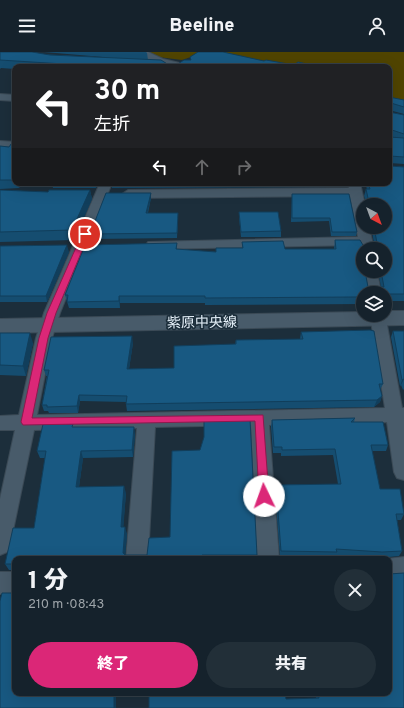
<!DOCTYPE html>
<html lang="ja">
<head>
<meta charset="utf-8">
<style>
	body { margin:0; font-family:Overpass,"Noto Sans JP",sans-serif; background:#222f38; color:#f1f3f6; height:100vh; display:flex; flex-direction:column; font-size:15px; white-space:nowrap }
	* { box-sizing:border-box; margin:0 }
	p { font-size:13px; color:#9da4a9 }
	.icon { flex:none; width:22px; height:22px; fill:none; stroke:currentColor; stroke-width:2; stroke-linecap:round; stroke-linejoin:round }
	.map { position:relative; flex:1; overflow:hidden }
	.panel { position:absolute; left:12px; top:504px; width:380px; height:140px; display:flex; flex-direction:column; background:#15222c; border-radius:8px; box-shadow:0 4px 16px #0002,0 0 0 1px #343f48 }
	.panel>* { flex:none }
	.top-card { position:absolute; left:12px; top:12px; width:380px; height:122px; border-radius:8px; box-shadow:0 4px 16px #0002,0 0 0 1px #343f48; background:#202124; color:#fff; overflow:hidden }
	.needle { width:26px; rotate:139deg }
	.tools { position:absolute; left:356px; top:146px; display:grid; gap:8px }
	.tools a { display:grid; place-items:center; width:36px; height:36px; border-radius:50%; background:#15222c; box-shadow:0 4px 16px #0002,0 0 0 1px #343f48; font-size:20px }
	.pin { position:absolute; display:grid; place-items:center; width:34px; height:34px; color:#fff; margin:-17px; border:2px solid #fff; border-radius:50%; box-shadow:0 1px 4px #0007 }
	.me { position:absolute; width:44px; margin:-22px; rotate:357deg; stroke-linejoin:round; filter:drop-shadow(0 0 3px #0008) }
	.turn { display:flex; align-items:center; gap:14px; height:84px; padding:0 16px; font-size:18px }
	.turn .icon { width:52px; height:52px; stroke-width:2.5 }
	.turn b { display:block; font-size:28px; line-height:34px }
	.lanes { display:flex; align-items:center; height:38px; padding:0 16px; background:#0003; justify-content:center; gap:20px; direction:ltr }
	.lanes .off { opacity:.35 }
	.round { display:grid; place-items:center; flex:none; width:42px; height:42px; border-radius:21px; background:#222f38 }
	.overview { display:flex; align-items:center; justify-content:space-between; height:68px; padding:0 16px }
	h1 { font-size:24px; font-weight:800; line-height:30px }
	.button { display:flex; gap:8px; margin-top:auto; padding:8px 16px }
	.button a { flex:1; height:46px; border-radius:24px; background:#db2777; color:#fff; font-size:16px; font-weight:800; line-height:46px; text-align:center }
	.button a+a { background:#222f38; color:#f1f3f6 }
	header { display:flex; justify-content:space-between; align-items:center; height:52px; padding:0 16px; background:#15222c; font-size:18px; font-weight:800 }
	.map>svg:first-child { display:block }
</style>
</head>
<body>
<header><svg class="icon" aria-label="menu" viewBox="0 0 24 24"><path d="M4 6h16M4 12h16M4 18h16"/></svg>Beeline<svg class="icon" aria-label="person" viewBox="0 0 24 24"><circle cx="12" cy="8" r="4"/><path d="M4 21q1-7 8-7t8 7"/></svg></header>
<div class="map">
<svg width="404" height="656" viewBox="0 0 404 656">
	<rect width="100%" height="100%" fill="#1c2e3b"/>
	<!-- green -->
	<path fill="#504400" d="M144,0H404V51L389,46V15H255L194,4L182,8L142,3Z"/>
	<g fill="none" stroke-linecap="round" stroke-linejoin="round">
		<defs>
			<path id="street" d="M135,0H148L163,7L188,13L190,15C174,15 147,13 135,0Z
				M0,42L15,43V49L0,48Z
				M0,89L15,90V96L0,95Z
				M100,131H112L60,261L52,286L37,363L385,356L370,263L385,262L402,356H404V428L397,426L394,420L387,370L269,373L279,507H257L251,373L155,375L148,507H126L137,376L34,378L10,493L7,500L0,503V447L15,378H0V364L19,363L36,286L44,261Z
				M348,131H360L365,153H363V175H369L374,197H363V200L359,193L153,197L148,196L146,193L148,190L358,185L350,144L128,146L122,142L128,138L349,136Z
				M363,219H377L381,241H367Z
				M404,505V525L389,526V507H386Z
				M0,520H15V542H0Z"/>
			<path id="secondary" d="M385,259H404V273L0,281V267L363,260V263H385Z"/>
		</defs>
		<!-- street casing -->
		<use href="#street" stroke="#3b4a56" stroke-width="2"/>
		<!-- secondary casing -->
		<use href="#secondary" stroke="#3b4a56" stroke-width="2"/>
		<!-- street -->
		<use href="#street" fill="#485b6a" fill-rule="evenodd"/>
		<!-- secondary -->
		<use href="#secondary" fill="#485b6a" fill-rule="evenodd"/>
	</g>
	<!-- wall -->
	<path fill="#154d70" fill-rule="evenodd" d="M0,0L114,6L44,0H146L147,1L148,8L172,15H15V17L1,16L0,17Z
		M389,45L404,48V62L389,58V60L404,63V112L390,111V114L404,115V249H385V241H363V252L205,253V251H120V256H69L65,243L177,191V197L216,200L242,196V190L285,197H334L335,188L364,195L374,191L371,175H385V153H365L366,149L364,144L366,137H367L365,131H389V85H392L389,84ZM363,197H385V219H378L381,235H368L363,219Z
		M15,92V131H22L19,136L0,137V94L9,95Z
		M52,131H99L96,136H53Z
		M111,131H335L334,135L112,136Z
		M0,138L48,140L90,138L92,147L74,188L0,190Z
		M151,141V146L148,161L178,166L177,186L91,187L90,182Z
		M292,142L357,180L356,184H331L329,169L291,170Z
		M239,160L281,179V185H241L239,165Z
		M0,194L69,200L47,250H0Z
		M393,279H404V337L403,338L401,333L400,334L391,285Z
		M301,280L383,332L380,338L382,344L380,350L374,355L127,359L126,352V350L82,349H80L78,361H49L48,359H44L42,353L47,324H46L44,318L133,291L129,317L174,316L235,292L236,288L300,287Z
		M0,281L33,291L26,324L0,323Z
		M355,366L354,370L388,393L386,399H372L380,437L404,462L401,468H397L402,499L399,504L379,506L336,503L335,505L280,504L275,439L276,433L338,432L333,403L281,404V401H273L271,374L272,368Z
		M74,375L135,382L133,405L83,406L79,435L126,441L123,475L127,482L125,503H257L256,507H15V518H9L5,512L34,476L45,406H40L37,399Z
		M389,522L404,656L286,647L316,646L315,641H389Z"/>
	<!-- shaded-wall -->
	<path fill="#113e5b" d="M17,131H22L19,136Z
		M95,131H99L96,136Z
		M90,138L92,147L74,188L72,178Z
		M151,141V146L146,166V161Z
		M67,193L69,200L47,250L46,244Z
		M119,244L120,251V256L119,249Z
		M30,281L33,291L26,324L23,314Z
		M132,284L133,291L128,323L127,317Z
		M404,327L401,333L400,334L402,328Z
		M79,343L80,349L78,361L77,354Z
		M382,344L380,350L374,355L377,348Z
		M134,375L135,382L133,405L132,398Z
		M81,399L83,406L78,442L76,435Z
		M124,434L126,441L123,482L121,475Z
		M125,475L127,482L125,507L123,501Z
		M114,641H116V656H114Z"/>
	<!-- building -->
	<path fill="#185982" stroke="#113e5b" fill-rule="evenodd" d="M0,0H32L50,3L161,8L172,15H62L64,12L0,8Z
		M198,0H223L264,9L266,8L294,13L298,10L316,14L315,15H173L184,8H191L190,5Z
		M389,45L404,48V55L391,51L389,53Z
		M389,53V60L404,63V82L389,77Z
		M389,85L404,86V105L390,104V114L404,115V242H385V241H363V245H353L205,246V244H119V249L67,250L68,243H65L85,193L177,191L176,197L216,200V196H243L242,190L283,189L285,197H336L335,188H360L364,195L366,192L377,191L374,175H385V153H366V148L368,146L366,137H370L368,131H389ZM363,197H385V219H381L384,235H368L365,219H363Z
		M11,92H15V128H0V94L9,95Z
		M0,138L48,140L49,138H90L72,178L0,180Z
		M106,141H151L146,161H178L177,181L90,182Z
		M292,142H349L357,180H332L330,166H292Z
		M239,160H278L281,179L241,180Z
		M67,193L46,244H0V194Z
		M370,278L374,279L383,332H379L382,344L377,348L126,352L127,344L80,343H79L77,354L47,355V353H42L49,318H44L51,285L132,284L127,317L174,316V294L236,292V288L303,287L301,280Z
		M393,279H404V328V327L402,328Z
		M0,281H30L23,314L0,313Z
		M355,366L351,370H383L388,393H371L380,437H400L404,462H396L402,499L382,500L336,497L337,500L281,499L276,433L341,432L335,397L282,398V395H274L272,368Z
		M250,367L257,503H202V505H175V507H72V506H34V507H15V512H5L13,476H34L46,399H37L43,372H73L72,375H134L132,398L81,399L76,435L124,434L121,475H125L123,501L125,503H147L149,486L170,485L172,399L200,398L204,385V368Z
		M404,521V656H149V641H285L286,647L319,646L318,641H389V542H391L389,534V522Z
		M2,541H15V641H114V656H0V549Z"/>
	<!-- route -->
	<path fill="#db2777" stroke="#8e194d" d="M85,179L89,182L56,261L48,286L32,366L263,363L269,444L268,447H260L259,444L255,369L23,373L21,370L39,286L47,261L82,182Z"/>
	<g text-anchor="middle" stroke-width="3.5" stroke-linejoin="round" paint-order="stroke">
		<!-- street labels -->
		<g font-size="14" fill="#e5f0f9" stroke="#1c2e3b">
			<text transform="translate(202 270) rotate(-1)" y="5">紫原中央線</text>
		</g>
	</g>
</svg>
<div class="tools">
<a><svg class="needle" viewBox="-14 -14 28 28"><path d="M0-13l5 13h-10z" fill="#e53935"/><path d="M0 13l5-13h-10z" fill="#9da4a9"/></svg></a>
<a><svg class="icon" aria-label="search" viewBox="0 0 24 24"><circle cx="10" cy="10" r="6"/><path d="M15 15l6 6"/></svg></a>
<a><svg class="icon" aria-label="layers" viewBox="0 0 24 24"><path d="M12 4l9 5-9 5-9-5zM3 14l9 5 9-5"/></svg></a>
</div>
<div class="pin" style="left:85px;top:182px;background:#d93025"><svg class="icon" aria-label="arrive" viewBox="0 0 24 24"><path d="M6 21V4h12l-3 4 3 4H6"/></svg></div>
<svg class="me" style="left:264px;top:444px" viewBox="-20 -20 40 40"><circle r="19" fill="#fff"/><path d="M0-13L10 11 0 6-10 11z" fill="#db2777"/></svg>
<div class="top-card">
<div class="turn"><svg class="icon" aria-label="left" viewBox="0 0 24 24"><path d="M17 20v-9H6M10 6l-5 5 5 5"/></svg><div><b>30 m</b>左折</div></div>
<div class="lanes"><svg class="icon" aria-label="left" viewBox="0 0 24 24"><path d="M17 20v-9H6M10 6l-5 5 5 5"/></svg><svg class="icon off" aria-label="ahead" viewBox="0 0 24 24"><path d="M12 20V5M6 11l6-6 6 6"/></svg><svg class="icon off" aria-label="right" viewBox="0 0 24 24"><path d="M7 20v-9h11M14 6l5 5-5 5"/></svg></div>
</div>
<section class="panel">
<div class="overview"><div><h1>1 分</h1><p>210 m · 08:43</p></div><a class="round"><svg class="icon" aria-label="close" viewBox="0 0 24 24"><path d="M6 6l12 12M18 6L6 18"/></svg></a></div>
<div class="button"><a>終了</a><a>共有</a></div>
</section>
</div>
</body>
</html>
